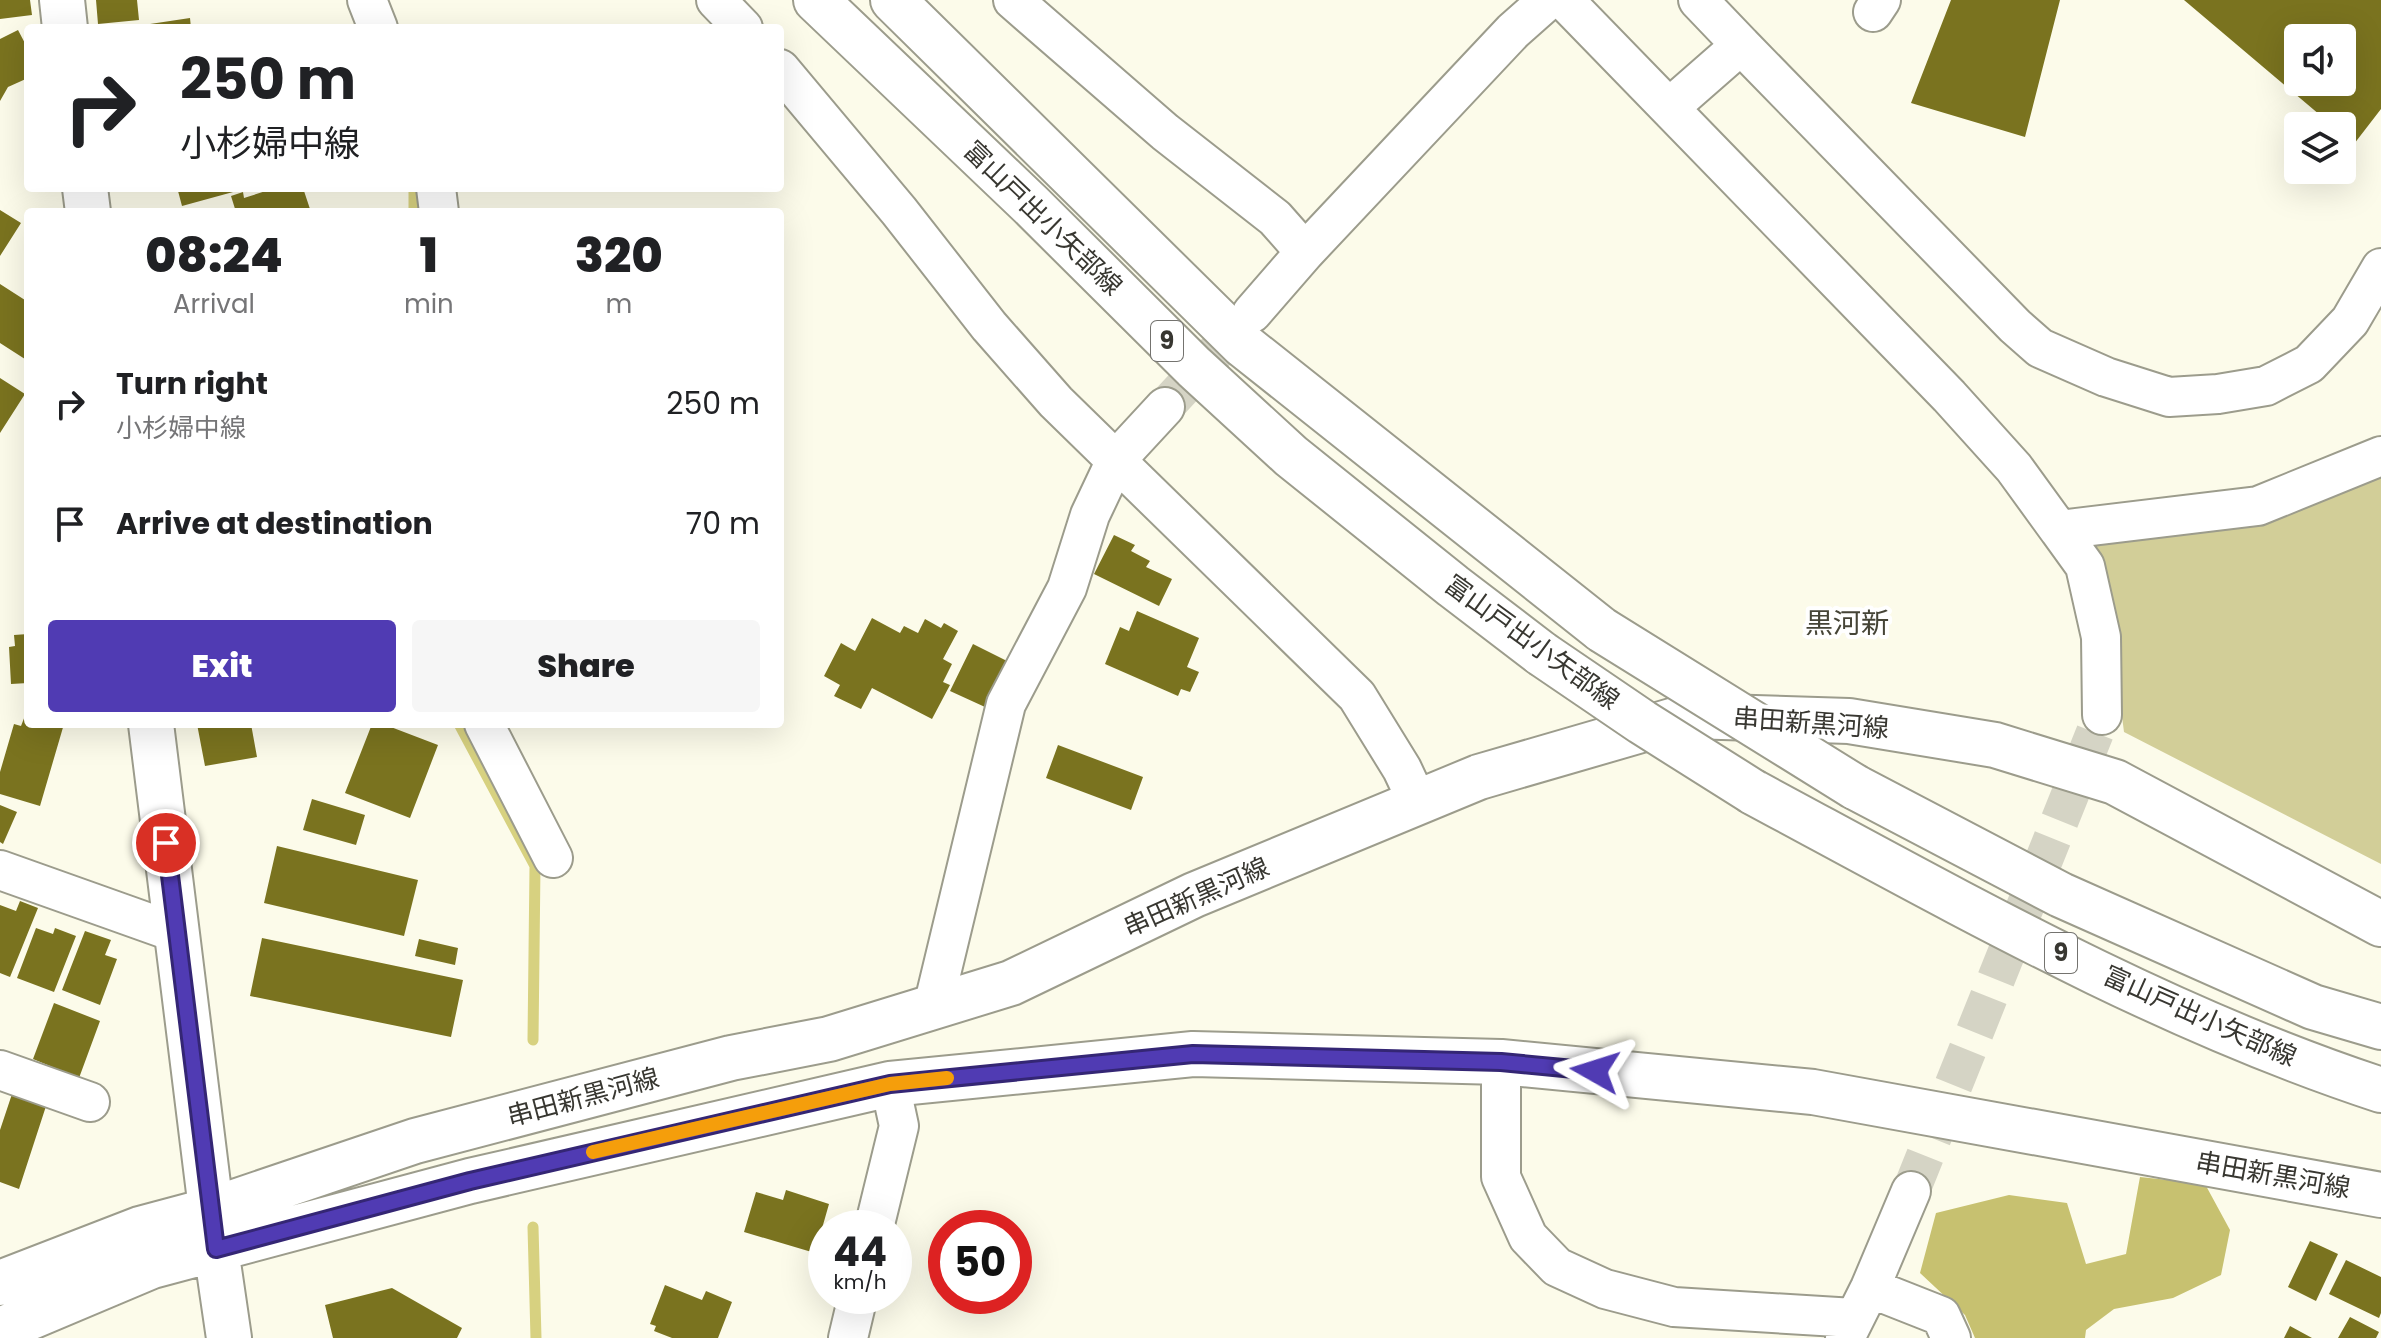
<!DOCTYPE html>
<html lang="en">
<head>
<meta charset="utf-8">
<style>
	body { margin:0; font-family:Poppins,"Noto Sans JP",sans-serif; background:#f6f6f6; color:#202124; height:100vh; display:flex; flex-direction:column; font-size:30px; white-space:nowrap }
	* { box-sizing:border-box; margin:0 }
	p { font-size:26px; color:#757577 }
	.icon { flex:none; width:44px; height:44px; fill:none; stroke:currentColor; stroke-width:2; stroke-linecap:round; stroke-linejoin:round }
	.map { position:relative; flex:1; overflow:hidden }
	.side { position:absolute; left:24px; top:208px; width:760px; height:520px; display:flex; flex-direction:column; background:#fff; border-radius:8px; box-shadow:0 8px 32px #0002 }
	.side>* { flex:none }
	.top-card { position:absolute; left:24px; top:24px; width:760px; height:168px; border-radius:8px; box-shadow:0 8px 32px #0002; background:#fff; color:#202124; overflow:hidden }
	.tools { position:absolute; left:2284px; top:24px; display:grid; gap:16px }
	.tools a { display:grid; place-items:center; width:72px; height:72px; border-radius:8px; background:#fff; box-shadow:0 8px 32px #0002; font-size:40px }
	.speed { position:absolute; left:808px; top:1210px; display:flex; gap:16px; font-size:40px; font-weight:700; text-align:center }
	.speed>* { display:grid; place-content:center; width:104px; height:104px; border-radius:50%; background:#fff; box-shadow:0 8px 32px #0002; line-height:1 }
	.speed small { font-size:20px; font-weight:400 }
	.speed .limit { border:12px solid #d22; background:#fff; color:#111 }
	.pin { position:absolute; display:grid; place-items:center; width:68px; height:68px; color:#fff; margin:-34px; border:4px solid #fff; border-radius:50%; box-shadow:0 2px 8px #0007 }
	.me { position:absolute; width:88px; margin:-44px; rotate:276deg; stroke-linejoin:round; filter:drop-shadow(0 0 6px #0008) }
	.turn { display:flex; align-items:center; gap:28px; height:168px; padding:0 24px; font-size:36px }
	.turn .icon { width:104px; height:104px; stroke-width:2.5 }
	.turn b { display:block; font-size:56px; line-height:68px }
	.eta { display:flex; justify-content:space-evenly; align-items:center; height:136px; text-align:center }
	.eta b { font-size:48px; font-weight:800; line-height:56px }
	.cta { display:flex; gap:16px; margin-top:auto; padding:16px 24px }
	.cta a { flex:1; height:92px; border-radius:8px; background:#503bb3; color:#fff; font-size:32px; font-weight:800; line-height:92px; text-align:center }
	.cta a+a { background:#f6f6f6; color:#202124 }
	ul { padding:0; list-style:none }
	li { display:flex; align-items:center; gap:24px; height:120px; padding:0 24px }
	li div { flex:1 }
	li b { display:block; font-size:30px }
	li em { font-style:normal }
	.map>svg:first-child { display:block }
</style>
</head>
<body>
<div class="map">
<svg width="2381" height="1338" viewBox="0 0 2381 1338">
	<rect width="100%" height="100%" fill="#fcfbea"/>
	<!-- green -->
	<path fill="#d2ce98" d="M2381,475V864L2124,732L2102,560L2080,540Z"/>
	<!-- forest -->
	<path fill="#c7c170" d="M2140,1177L2205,1184L2230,1230L2221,1275L2173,1298L2114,1309L2086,1330L2085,1338H1975L1965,1315L1920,1273L1936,1213L2009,1195L2067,1203L2086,1264L2126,1254Z"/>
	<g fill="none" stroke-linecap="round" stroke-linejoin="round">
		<!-- stream -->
		<path stroke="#d7d180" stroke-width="11" d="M414,188V212
			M459,724L535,866L533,1040
			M533,1227L536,1338"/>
	</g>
	<!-- building -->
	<path fill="#7a731f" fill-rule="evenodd" d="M0,0H30L32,15L0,19Z
		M96,0H137L139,20L98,24Z
		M1951,0H2060L2025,137L1911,103Z
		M2184,0H2381V109L2354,144L2342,134V126H2333ZM2298,38H2342V82H2298Z
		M190,18L191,28H150V24Z
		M18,30L28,49V78L8,87L0,101V39Z
		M189,188H244V189L182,206L178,191Z
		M275,188H303L311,212H236L231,196L243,192L244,198Z
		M0,210L21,223L0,256Z
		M0,284L28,302V361L0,343Z
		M0,378L25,394L0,433Z
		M1114,535L1135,545L1131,551L1150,561L1146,567L1172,579L1159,606L1094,574Z
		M1137,611L1199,638L1187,667L1199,672L1190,692L1181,689L1178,696L1105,664L1120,627L1129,631Z
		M872,618L900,633L904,626L918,633L925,619L941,628L944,623L958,631L943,659L952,664L943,682L950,685L932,719L872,688L861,709L834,696L840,685L824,676L841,643L855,651Z
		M28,634V683L11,684L9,647L15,646L14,635Z
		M973,644L1007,661L985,707L950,691Z
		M28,708V724H64L40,806L0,794V772L14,724L21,726Z
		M197,724H251L257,757L205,766Z
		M372,724H383L438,745L410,818L345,793Z
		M1058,745L1143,777L1131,810L1046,778Z
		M312,799L365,815L356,845L303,830Z
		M0,805L17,812L3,844L0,842Z
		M277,846L418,880L404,936L264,903Z
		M20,901L38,908L10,977L0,973V905L16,911Z
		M36,928L53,934L55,928L76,936L54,992L17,978Z
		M85,931L111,940L105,955L117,959L100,1005L62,990Z
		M262,938L463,980L451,1037L250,996Z
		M419,939L458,948L455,965L415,956Z
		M54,1003L100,1021L79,1078L33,1059Z
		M14,1088L48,1100L19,1189L0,1182V1130Z
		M786,1190L829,1204L815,1253L744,1232L756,1192L783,1200Z
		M2310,1241L2338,1254L2316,1301L2288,1287Z
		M2346,1260L2381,1277V1313L2379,1318L2329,1294Z
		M665,1285L702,1300L706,1291L732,1302L718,1338H672L654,1331L656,1326L650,1324Z
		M392,1288L462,1328L457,1338H333L325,1305Z
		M2350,1317L2379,1332L2376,1338H2338Z
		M2290,1326L2312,1338H2284Z"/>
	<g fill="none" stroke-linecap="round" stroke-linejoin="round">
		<!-- minor-tunnel -->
		<path stroke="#d5d4c5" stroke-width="38" stroke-dasharray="38 19" stroke-linecap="butt" d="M1165,407L1252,313
			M1911,1191L2102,715"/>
		<defs>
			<path id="minor" d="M367,0L378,28
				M716,0L743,28
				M1013,0L1165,132L1275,218L1305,252
				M1564,0L1949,396L2014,468L2059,530L2258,506L2381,456
				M1873,12L1881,0
				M1741,45L2015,326L2040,348L2106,377L2169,397L2218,394L2266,386L2309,364L2350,321L2381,268
				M780,69L899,211L989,326L1056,402L1357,696L1402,769L1418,803
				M1669,108L1741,45L1698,0
				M436,188L439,212
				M1252,313L1305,252L1513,31L1548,0
				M2059,530L2085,566L2101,637L2102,715
				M484,724L553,858
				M0,870L177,933
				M933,1007L1006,704L1067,588L1090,515L1116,460L1165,407
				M1501,1062V1177L1528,1237L1557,1267L1605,1289L1674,1307L1854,1318
				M0,1070L90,1102
				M874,1228L899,1126L890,1084
				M1870,1288L1941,1316L1951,1338
				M848,1338L858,1296
				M1845,1338L1870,1288L1911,1191"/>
			<path id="major" d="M62,0L65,28
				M816,0L1031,205L1194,367L1291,456L1453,586L1542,654
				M893,0L1243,345L1602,630
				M85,188L88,212
				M151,724L216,1249L229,1338
				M1855,787L2061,895L2313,1007L2381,1027
				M1753,792C1956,901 2161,1018 2381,1090
				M0,1283L140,1229L211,1210L415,1141L731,1058L829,1039L1011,983L1194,895L1479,777L1689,716L1849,721L1995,745L2115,782L2381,924
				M0,1330L152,1266L470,1181L890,1084L1193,1054L1501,1062L1813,1092L2381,1195"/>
		</defs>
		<!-- minor casing -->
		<use href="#minor" stroke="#9c9c8c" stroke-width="42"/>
		<!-- major casing -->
		<use href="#major" stroke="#9c9c8c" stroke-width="48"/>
		<!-- minor -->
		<use href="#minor" stroke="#fff" stroke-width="38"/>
		<!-- major -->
		<use href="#major" stroke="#fff" stroke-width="44"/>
		<defs>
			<path id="major-bridge" d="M1602,630L1855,787
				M1542,654L1642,722L1753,792"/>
		</defs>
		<!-- major-bridge casing -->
		<use href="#major-bridge" stroke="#9c9c8c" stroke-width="48" stroke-linecap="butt"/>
		<!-- major-bridge -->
		<use href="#major-bridge" stroke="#fff" stroke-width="44"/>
	</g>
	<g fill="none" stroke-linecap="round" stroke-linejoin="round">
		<defs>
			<path id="route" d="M166,843L216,1249L470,1181L890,1084L1193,1054L1501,1062L1595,1071"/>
		</defs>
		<!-- route casing -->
		<use href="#route" stroke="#342674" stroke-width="20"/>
		<!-- route -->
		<use href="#route" stroke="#503bb3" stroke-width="14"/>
		<!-- slow -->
		<path stroke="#f59e0b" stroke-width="14" d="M593,1152L890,1084L947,1078"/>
	</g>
	<g text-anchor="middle" stroke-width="8" stroke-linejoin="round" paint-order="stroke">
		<!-- shield labels -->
		<g fill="#fff" stroke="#74736f" stroke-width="2">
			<rect x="1151" y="321" width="32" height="40" rx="6"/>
			<rect x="2045" y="933" width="32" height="40" rx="6"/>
		</g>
		<g font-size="24" font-weight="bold" fill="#383731">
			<text x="1167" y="349">9</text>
			<text x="2061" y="961">9</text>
		</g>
		<!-- street labels -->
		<g font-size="26" fill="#383731" stroke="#fff">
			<text transform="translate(1043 218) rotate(44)" y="9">富山戸出小矢部線</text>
			<text transform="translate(1532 642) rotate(36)" y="9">富山戸出小矢部線</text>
			<text transform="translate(1811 723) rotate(4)" y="9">串田新黒河線</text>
			<text transform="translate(1196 897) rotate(-24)" y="9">串田新黒河線</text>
			<text transform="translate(2200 1016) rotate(24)" y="9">富山戸出小矢部線</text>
			<text transform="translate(583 1097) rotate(-15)" y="9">串田新黒河線</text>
			<text transform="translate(2273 1175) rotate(10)" y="9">串田新黒河線</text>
		</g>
		<!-- neighbourhood labels -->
		<g font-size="28" fill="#454436" stroke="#fff">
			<text x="1847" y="633">黒河新</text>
		</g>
	</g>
</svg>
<div class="tools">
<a><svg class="icon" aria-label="sound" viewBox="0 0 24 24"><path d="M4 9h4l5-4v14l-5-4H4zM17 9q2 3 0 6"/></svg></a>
<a><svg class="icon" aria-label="layers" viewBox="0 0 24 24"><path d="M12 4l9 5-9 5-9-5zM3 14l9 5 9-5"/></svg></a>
</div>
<div class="speed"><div>44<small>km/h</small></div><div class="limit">50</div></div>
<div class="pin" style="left:166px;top:843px;background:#d93025"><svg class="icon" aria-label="arrive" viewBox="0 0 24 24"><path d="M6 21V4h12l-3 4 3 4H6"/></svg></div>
<svg class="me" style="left:1595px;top:1071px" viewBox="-20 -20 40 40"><path d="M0-17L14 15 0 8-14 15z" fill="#503bb3" stroke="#fff" stroke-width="4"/></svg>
<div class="top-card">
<div class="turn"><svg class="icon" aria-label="right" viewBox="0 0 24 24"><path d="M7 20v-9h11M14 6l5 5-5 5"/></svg><div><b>250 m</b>小杉婦中線</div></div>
</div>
<section class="side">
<div class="eta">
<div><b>08:24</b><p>Arrival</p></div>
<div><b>1</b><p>min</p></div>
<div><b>320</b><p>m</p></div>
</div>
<ul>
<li><svg class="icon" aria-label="right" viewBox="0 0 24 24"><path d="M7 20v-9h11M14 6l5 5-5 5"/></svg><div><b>Turn right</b><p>小杉婦中線</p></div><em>250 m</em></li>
<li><svg class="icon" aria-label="arrive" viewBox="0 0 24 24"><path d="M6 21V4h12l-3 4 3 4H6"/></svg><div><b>Arrive at destination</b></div><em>70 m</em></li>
</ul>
<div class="cta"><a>Exit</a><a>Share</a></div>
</section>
</div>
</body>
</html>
